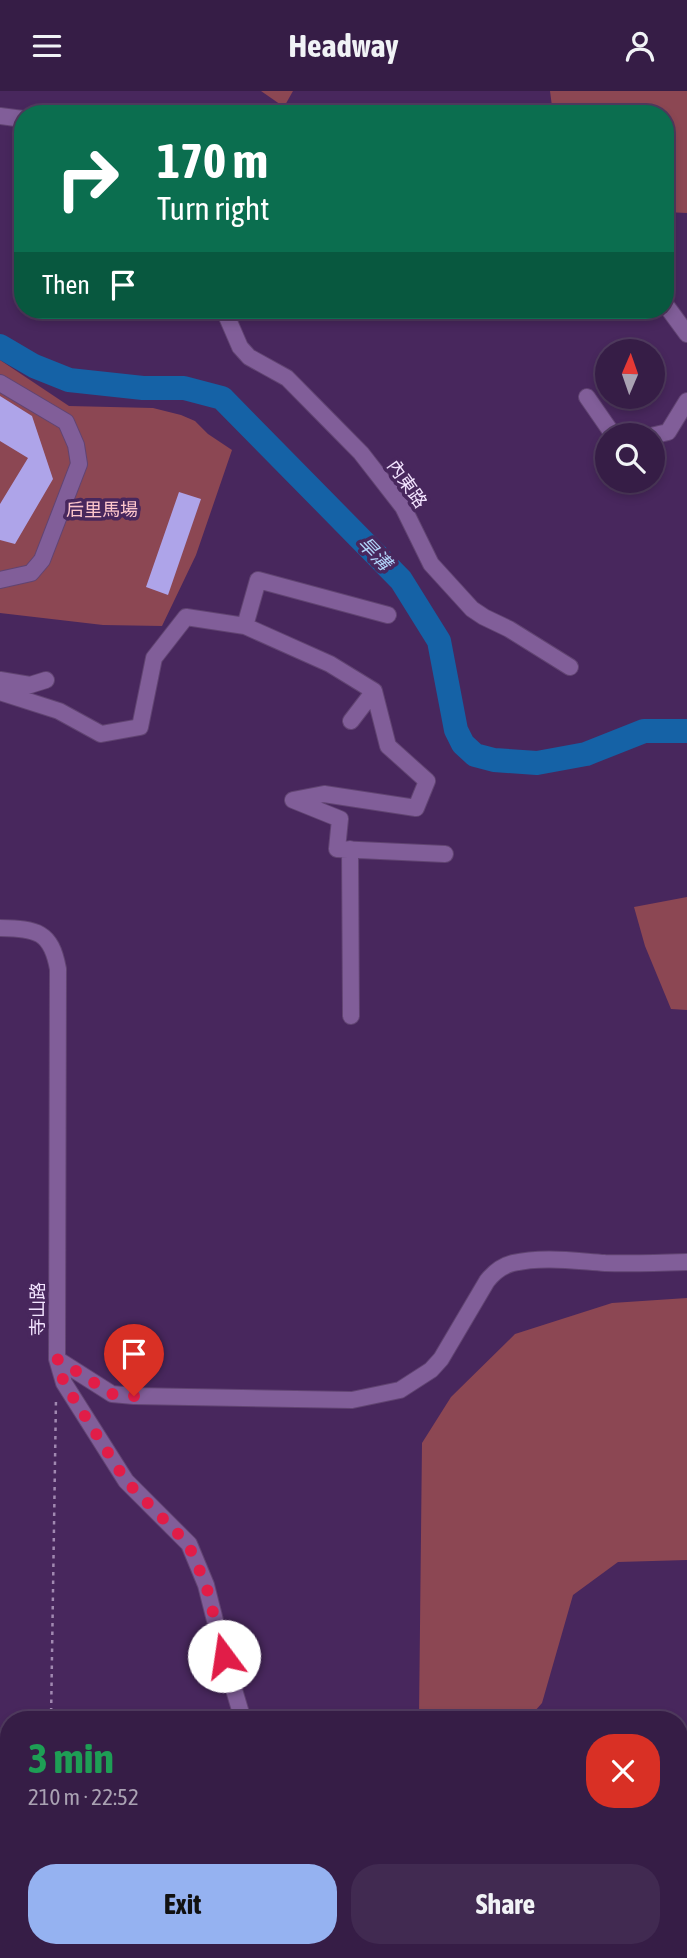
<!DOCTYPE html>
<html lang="en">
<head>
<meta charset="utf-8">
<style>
	body { margin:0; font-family:"Asap Condensed","Noto Sans TC",sans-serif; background:#412a51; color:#f1f3f6; height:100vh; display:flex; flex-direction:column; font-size:26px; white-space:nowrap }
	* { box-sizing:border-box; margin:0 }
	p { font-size:23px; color:#aaa2b3 }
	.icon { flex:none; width:38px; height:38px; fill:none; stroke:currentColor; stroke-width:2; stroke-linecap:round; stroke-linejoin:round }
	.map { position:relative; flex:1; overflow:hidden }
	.panel { position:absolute; left:0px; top:1620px; width:688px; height:247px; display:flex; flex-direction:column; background:#361d46; border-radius:28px 28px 0 0; box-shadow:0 4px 10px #0003,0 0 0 2px #503b5f }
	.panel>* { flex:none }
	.banner { position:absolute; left:14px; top:14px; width:660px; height:214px; border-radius:28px; box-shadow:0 4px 10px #0003,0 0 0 2px #503b5f; background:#0b6e4f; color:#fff; overflow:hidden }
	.needle { width:46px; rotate:2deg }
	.fabs { position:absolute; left:595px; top:248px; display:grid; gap:14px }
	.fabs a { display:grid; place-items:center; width:70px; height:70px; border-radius:50%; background:#361d46; box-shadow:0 4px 10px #0003,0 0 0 2px #503b5f; font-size:35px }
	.pin { position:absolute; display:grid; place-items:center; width:60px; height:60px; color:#fff; margin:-72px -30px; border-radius:50% 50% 50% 0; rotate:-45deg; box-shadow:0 0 7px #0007 }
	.pin .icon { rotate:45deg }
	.me { position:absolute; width:77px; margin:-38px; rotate:346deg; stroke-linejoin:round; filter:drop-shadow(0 0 5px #0008) }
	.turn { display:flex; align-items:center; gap:24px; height:147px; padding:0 28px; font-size:32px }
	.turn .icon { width:91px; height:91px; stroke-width:2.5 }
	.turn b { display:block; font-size:49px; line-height:60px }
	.then { display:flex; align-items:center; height:66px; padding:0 28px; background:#0003; gap:14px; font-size:26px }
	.round { display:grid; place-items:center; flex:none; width:74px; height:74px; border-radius:28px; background:#412a51 }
	.head { display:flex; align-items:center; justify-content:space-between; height:119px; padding:0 28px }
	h1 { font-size:42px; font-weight:700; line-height:52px; color:#1e9e55 }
	.action { display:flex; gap:14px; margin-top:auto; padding:14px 28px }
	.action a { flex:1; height:80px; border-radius:28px; background:#95b2f1; color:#111; font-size:28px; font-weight:700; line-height:80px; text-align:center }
	.action a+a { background:#412a51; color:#f1f3f6 }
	header { display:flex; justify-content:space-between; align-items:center; height:91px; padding:0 28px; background:#361d46; font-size:32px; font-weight:700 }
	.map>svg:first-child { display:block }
</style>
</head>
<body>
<header><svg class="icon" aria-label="menu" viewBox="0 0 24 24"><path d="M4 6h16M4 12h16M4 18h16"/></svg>Headway<svg class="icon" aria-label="person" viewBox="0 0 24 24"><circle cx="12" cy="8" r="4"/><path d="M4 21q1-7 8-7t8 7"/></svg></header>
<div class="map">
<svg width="687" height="1867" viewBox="0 0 687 1867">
	<rect width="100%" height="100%" fill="#48275d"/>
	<!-- green -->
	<path fill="#8c4753" d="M261,0H293L284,16Z
		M550,0H687V122L665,121V23H553Z
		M0,269L69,315L153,317L181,324L195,330L208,343L232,359L196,464L162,535L103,534L0,522Z
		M687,806V919L671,918L645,855L634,816Z
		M687,1207V1469L618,1471L573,1504L542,1612L527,1629H421L419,1626L422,1352L451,1306L515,1243L612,1212Z"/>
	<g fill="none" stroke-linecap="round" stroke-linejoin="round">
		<!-- river -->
		<path stroke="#1562a6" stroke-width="24" d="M0,255L34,275L69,289L143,297H184L222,307L401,489L439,550L456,639L463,653L475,664L494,669L537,672L586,663L644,640H687"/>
	</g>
	<!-- building -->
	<path fill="#aea4e9" d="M0,305L32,325L53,388L15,453L0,449V413L28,367L0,350Z
		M179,401L201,408L168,504L146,496Z
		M7,1828H9V1858H5Z"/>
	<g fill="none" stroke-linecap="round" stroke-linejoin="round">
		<defs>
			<path id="minor" d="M0,25L23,28
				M665,213L687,243
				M224,219L240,256L249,266L287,287L361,362L403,416L431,473L472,518L484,526L509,538L570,576
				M0,292L66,331L76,354L79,373L42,469L31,482L0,489
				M587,306L614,345
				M651,345L668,341L687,310
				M245,535L258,489L388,524
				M0,589L30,594L46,589
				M0,601L59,620L101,643L140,636L154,567L186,526L245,535L330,573L374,600L388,655L427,690L416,717L324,703L293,709L340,728L337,758L445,763
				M351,630L374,600
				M350,758L351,925
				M0,837C37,838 51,840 58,878L57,1268L64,1292L126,1390L189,1453L206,1494L224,1565L243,1629
				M57,1268L112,1303L134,1305L352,1309L400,1299L431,1279L441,1268L487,1190C494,1181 501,1175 513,1172C543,1165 575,1170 605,1172C632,1173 660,1172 687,1171
				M0,1821L4,1757
				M399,1858L406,1867"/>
		</defs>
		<!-- minor casing -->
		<use href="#minor" stroke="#614472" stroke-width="18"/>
		<!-- path -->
		<path stroke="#a189b1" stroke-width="2.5" stroke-dasharray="3.5 5" stroke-linecap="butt" d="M51,1629L56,1307
			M166,1858L172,1867"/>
		<!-- minor -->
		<use href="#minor" stroke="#815e99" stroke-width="16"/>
	</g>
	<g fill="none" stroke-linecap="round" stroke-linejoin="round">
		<!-- route -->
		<path stroke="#e11d48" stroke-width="12" stroke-dasharray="0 21.6" d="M134,1305L112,1303L57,1268L64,1292L126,1390L188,1453L206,1494L224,1565"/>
	</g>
	<g text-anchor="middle" stroke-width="7" stroke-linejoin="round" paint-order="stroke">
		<!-- street labels -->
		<g font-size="18" fill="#f3e4ff" stroke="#48275d">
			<text transform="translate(407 393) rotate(55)" y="6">內東路</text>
			<text transform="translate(38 1218) rotate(-90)" y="6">寺山路</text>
		</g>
		<!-- park labels -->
		<g font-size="18" fill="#fdc6cc" stroke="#48275d">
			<text x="102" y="425">后里馬場</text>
		</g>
		<!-- water labels -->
		<g font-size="19" font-style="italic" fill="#b0d2f7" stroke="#48275d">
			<text transform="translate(375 462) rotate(46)" y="7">旱溝</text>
		</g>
	</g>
</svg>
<div class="fabs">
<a><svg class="needle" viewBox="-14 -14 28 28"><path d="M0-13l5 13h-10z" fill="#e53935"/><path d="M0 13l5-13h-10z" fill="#aaa2b3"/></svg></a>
<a><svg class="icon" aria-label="search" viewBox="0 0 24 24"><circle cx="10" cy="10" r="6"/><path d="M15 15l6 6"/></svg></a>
</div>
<div class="pin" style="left:134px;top:1305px;background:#d93025"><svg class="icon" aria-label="arrive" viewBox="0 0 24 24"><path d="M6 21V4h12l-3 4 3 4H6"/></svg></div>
<svg class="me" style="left:224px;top:1565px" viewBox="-20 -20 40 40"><circle r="19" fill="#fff"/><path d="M0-13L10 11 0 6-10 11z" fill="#e11d48"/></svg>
<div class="banner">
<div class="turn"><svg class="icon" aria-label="right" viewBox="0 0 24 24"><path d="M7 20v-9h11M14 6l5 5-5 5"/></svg><div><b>170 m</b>Turn right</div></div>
<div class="then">Then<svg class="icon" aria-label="arrive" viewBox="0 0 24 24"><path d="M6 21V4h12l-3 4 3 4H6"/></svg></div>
</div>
<section class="panel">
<div class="head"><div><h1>3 min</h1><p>210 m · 22:52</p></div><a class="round" style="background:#d93025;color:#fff"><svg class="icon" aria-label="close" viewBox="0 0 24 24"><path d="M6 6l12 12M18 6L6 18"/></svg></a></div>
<div class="action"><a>Exit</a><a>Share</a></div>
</section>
</div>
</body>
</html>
